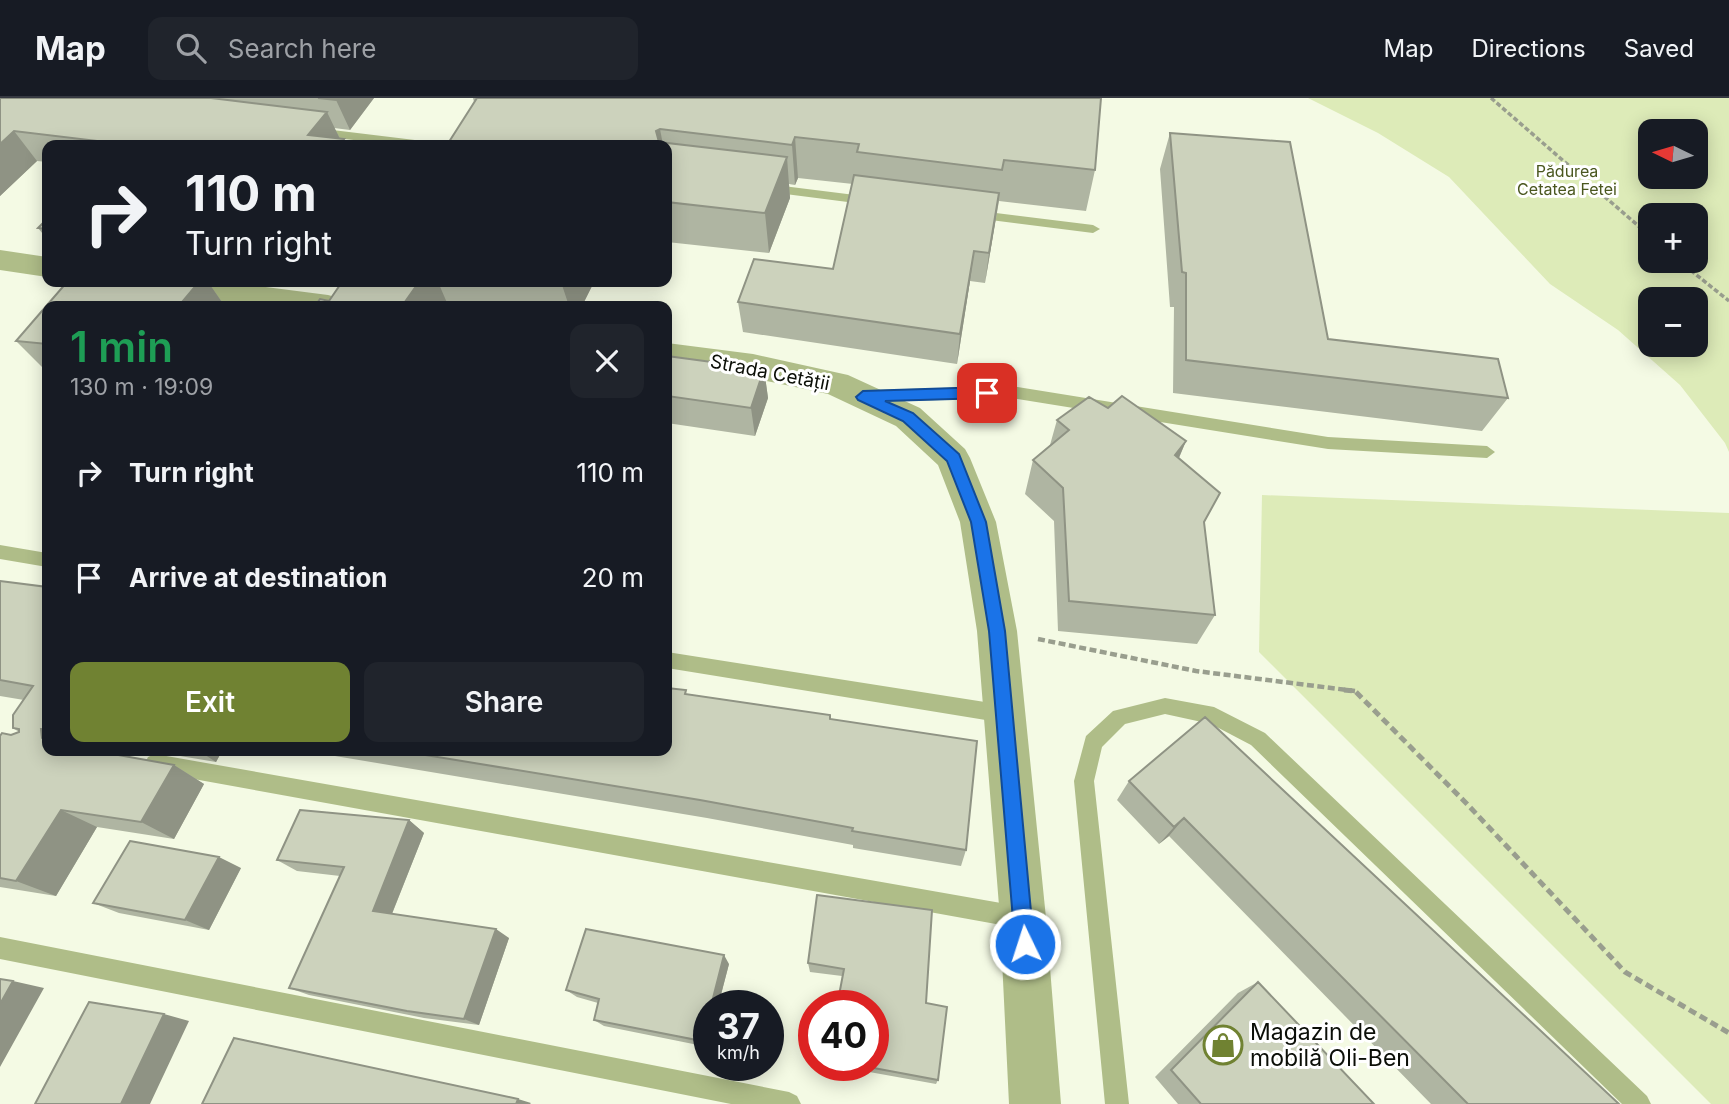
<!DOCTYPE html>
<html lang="en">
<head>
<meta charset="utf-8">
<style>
	body { margin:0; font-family:Inter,sans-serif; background:#20242c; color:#f1f3f6; height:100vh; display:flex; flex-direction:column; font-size:26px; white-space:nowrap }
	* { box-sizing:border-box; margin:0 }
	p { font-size:23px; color:#9ea1a6 }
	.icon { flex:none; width:38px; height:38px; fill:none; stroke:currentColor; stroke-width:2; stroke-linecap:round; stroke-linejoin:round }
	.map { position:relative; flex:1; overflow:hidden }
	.side { position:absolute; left:42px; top:203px; width:630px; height:455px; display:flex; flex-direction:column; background:#171b24; border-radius:14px; box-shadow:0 4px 18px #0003 }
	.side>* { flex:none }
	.banner { position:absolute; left:42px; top:42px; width:630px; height:147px; border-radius:14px; box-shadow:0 4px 18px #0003; background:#171b24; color:#f1f3f6; overflow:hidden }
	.needle { width:46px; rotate:275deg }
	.controls { position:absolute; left:1638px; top:21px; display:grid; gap:14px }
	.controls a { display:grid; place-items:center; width:70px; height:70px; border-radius:14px; background:#171b24; box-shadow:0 4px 18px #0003; font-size:35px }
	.speed { position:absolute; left:693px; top:892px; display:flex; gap:14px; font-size:35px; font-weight:700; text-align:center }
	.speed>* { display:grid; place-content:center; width:91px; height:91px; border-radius:50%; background:#171b24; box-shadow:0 4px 18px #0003; line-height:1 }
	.speed small { font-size:18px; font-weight:400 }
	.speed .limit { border:10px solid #d22; background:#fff; color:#111 }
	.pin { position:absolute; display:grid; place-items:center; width:60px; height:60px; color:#fff; margin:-30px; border-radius:14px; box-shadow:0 4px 10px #0006 }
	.me { position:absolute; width:77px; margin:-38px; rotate:356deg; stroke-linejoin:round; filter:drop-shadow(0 0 5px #0008) }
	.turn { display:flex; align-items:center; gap:24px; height:147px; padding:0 28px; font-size:32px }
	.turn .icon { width:91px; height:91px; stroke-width:2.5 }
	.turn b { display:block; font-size:49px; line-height:60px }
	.round { display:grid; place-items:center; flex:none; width:74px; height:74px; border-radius:14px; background:#20242c }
	.headline { display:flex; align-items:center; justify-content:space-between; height:119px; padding:0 28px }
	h1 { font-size:42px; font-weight:600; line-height:52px; color:#1e9e55 }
	.primary-button { display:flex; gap:14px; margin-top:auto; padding:14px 28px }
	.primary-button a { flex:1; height:80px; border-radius:14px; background:#708232; color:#fff; font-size:28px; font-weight:600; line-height:80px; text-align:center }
	.primary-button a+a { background:#20242c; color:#f1f3f6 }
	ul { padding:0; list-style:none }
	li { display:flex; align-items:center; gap:21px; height:105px; padding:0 28px }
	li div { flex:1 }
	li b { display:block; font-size:26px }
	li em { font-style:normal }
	header { display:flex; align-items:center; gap:42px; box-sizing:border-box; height:98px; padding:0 35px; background:#171b24; border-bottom:2px solid #363941 }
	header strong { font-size:33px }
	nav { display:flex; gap:38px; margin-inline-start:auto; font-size:24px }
	.search { width:490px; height:63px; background:#20242c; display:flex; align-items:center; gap:18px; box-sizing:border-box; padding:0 24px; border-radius:14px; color:#9ea1a6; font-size:26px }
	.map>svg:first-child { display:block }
</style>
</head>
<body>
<header>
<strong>Map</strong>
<div class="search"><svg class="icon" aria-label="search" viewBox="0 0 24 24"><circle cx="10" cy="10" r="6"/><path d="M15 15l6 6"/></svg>Search here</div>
<nav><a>Map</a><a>Directions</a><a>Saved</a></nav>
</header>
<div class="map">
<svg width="1729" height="1006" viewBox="0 0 1729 1006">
	<rect width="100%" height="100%" fill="#f4fae4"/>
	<!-- green -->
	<path fill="#ddebb8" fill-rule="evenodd" d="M1308,0H1729V354L1725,345L1680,287L1618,232L1550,186L1449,79L1378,35ZM1650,33H1696V79H1650ZM1650,117H1696V163H1650ZM1650,201H1696V247H1650Z
		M1262,397L1729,415V1006H1711L1259,554Z"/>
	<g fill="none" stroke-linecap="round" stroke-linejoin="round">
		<!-- path-far2 -->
		<path stroke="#999e8e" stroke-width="3.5" stroke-dasharray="5 2.5" stroke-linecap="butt" d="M1491,0L1650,138
			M1679,163L1729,203"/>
		<!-- path-far1 -->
		<path stroke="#999e8e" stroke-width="4.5" stroke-dasharray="7 3.5" stroke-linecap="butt" d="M1038,541L1196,573L1355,593"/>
		<!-- path -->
		<path stroke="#999e8e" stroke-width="5" stroke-dasharray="8 4.5" stroke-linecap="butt" d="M1344,592L1355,593L1467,706L1625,874L1729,935"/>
		<!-- service -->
		<path fill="#afbd88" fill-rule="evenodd" d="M316,30L423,43L429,47H395L312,37L310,34Z
			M767,86L871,99L877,103L871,107L762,93L761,90Z
			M972,112L1093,127L1100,131L1093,135L967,119V113Z
			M1012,288L1328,339L1487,348L1495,354L1487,360L1328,351L1012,300L870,304L862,298L870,292Z
			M0,447L47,455V469L0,461Z
			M667,554L1004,607L1011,610L1013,616L1011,622L1004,625L667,570Z
			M1165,600L1214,609L1265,635L1647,998L1651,1006H1622L1251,647L1211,626L1165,616L1125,626L1102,649L1094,683L1129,1006H1105L1074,683L1086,638L1113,613Z
			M155,656L1023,809L1030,813L1034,820L1030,827L1023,831L155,674L148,671L145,665L148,659Z
			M0,839L789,994L797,998L801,1006H731L0,861Z"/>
		<!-- tertiary -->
		<path fill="#afbd88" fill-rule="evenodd" d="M0,152L47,159V179L0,172Z
			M139,184H228L328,197L339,200L344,208H254L154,194L143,191Z
			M667,245L753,256L848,277L920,310L965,351L970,360L996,424L1017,533L1046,820L1061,1006H1009L1000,820L977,533L960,424L938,367L896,328L828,296L753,280L667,267Z"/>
	</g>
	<!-- wall -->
	<path fill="#afb5a2" d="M0,0H374L350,32L334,30L340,40L344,41L347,47H47V64L37,63L0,98Z
		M473,0H1101L1095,72L1086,113L999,103L985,185L970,183L957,266L743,234L738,204L833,171L853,86L798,80L795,87L789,86L790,100L769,155L667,144V47L474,4Z
		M1170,35L1328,241L1508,300L1482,333L1173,295L1174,209H1170L1160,71Z
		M47,121V141L38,130Z
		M67,184H208L224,207L223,208H47V271H44L16,243Z
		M342,184H594L582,208H461L448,207L329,203Z
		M667,258L764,271L768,300L755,338L667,325Z
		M1108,310L1186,343L1179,360L1204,426L1215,517L1197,546L1058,533L1054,423L1025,396L1033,362L1050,347L1057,322Z
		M0,483L47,489V653L174,667L204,686L174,741L97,729L56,798L0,789V638L11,637L19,634L13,630L24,602L0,598Z
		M687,596L830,617L831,621L966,752L961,768L853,750V747L707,720L305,653H667Z
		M150,653H222L216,664Z
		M1129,683L1619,1006H1431L1169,738L1159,746L1117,702Z
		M409,722L424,735L392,816L509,840L479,927L424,920L309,897L289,890L340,778L297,773L277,762Z
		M241,770L209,832L119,815L93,805Z
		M817,797L926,905L938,982L936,986L836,968H873L842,878L810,874L808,865Z
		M729,866L718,908H709L708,949L604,928L594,922L598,905L577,899L566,892Z
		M1258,884L1374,1006H1178L1155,979L1238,895Z"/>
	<!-- shaded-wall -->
	<path fill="#8f9384" d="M338,0H374L350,32L336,2Z
		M327,14L341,43L308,37Z
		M660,31L663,47H659L656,33Z
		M14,33L37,63L0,98V46Z
		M795,39L798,80L795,87L792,47Z
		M344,41L347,47H338Z
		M787,59L790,100L769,155L765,115Z
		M999,95L995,125L985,185L989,155Z
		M974,153L970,183L957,266L960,236Z
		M199,184H208L224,207L223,208H185L182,204Z
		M419,184H438L448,207L447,208H402Z
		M561,184H594L582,208H569Z
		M764,271L768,300L755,338L751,310Z
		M1186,343L1171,378L1175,357Z
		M41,631L47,635V643L42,640Z
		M199,653H222L216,664Z
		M174,667L204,686L174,741L141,724Z
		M61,712L97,729L56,798L16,783Z
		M1184,720L1169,738L1159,746L1174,729Z
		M409,722L424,735L389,823L373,813Z
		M219,759L241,770L209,832L185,822Z
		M496,831L509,840L479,927L464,921Z
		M724,857L729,866L718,908H711Z
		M13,883L44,890L0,969V906Z
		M164,916L189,923L150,1006H121Z
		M709,916V945L708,949L702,943Z
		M518,1001L531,1005L530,1006H516Z"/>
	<!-- building -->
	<path fill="#ccd2bc" stroke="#8f9384" stroke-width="2" d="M0,0H211L327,14L308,37L344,41L338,47H121L123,46L14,33L0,46Z
		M318,0H338L336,2Z
		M477,0H1101L1095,72L1004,62L1002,72L857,54L859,46L795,39L792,47L660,31L656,33L659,44L787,59L765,115L667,104V47H447Z
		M1170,35L1290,44L1328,241L1498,261L1508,300L1186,262V175L1182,174Z
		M854,77L999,95L989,155L974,153L960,236L738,204L754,161L833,171Z
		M47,121V131L38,130Z
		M67,184H199L182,204L215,206L214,208H47V246L16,243Z
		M342,184H419L402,208H315L320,201L329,203Z
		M667,258L764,271L751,310L667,298Z
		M1122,298L1186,343L1175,357L1220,395L1204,424L1215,517L1069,503L1063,390L1033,362L1069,332L1057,322L1089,299L1108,310Z
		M0,483L47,489V631H41L42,640L47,643V653H96L174,667L141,724L61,712L16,783L0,780V638L2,635L11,637L19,634V631L13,630V617L33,588L0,582Z
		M667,590L686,592L685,596L830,617V621L977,643L966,752L852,733L853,730L700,702L401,653H667Z
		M1205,619L1619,1006H1468L1184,720L1174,729L1129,683Z
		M300,712L409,722L373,813L496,831L464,921L407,913L289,890L344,769L277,762Z
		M130,743L219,759L185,822L93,805Z
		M817,797L932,812L926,905L947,909L938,982L863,968H873V908H837L844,871L808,865Z
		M586,831L724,857L711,908H709V916L702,943L594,922L599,901L566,892Z
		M0,881L13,883L0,906Z
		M1258,884L1374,1006H1201L1171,972Z
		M89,904L164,916L121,1006H35Z
		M234,940L518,1001L516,1006H202Z"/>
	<!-- route -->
	<path fill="#1a73e8" stroke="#114b97" stroke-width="2" d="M987,289L994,295L987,300L885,303L913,315L959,356L986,424L1005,533L1034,846L1032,853L1025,856L1018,853L1015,846L989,533L971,424L947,363L903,323L858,302L856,299L863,293Z"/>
	<!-- icons -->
	<defs>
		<symbol id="shop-ring" viewBox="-11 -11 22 22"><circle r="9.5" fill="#fff" stroke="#708232" stroke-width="1.5"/><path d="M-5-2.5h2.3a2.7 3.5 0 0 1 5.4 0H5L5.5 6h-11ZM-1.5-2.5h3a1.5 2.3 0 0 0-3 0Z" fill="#708232"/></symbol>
	</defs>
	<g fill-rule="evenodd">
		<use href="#shop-ring" x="1201" y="925" width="44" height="44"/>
	</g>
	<g text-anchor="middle" stroke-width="6" stroke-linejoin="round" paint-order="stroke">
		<!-- far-park labels -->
		<g font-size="16" fill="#4a571f" stroke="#fff">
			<text x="1567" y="79">Pădurea<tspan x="1567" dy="18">Cetatea Fetei</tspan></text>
		</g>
		<!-- street labels -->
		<g font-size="19" fill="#0b0e07" stroke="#fff">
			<text transform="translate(770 274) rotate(11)" y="7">Strada Cetății</text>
		</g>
		<!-- near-poi labels -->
		<g font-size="23" fill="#0b0e07" stroke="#fff" text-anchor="start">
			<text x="1250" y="942">Magazin de<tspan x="1250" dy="26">mobilă Oli-Ben</tspan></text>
		</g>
	</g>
</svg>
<div class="controls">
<a><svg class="needle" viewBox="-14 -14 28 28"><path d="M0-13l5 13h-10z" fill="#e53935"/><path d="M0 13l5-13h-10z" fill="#9ea1a6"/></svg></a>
<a>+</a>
<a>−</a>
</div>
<div class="speed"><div>37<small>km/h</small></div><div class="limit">40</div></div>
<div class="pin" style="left:987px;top:295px;background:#d93025"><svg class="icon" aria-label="arrive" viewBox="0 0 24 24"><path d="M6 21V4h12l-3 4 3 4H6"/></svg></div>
<svg class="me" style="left:1025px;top:846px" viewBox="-20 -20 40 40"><circle r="17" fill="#1a73e8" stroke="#fff" stroke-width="3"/><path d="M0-11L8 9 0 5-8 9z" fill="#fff"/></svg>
<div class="banner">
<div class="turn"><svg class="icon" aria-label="right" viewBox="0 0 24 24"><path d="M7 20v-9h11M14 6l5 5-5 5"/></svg><div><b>110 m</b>Turn right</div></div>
</div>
<section class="side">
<div class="headline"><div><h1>1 min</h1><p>130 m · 19:09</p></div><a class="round"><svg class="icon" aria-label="close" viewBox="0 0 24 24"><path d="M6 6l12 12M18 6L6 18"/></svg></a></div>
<ul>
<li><svg class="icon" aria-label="right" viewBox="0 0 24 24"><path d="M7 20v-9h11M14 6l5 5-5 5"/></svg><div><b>Turn right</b></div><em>110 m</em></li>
<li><svg class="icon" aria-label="arrive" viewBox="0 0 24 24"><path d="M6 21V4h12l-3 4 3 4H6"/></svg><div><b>Arrive at destination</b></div><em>20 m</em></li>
</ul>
<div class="primary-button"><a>Exit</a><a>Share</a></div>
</section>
</div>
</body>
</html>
